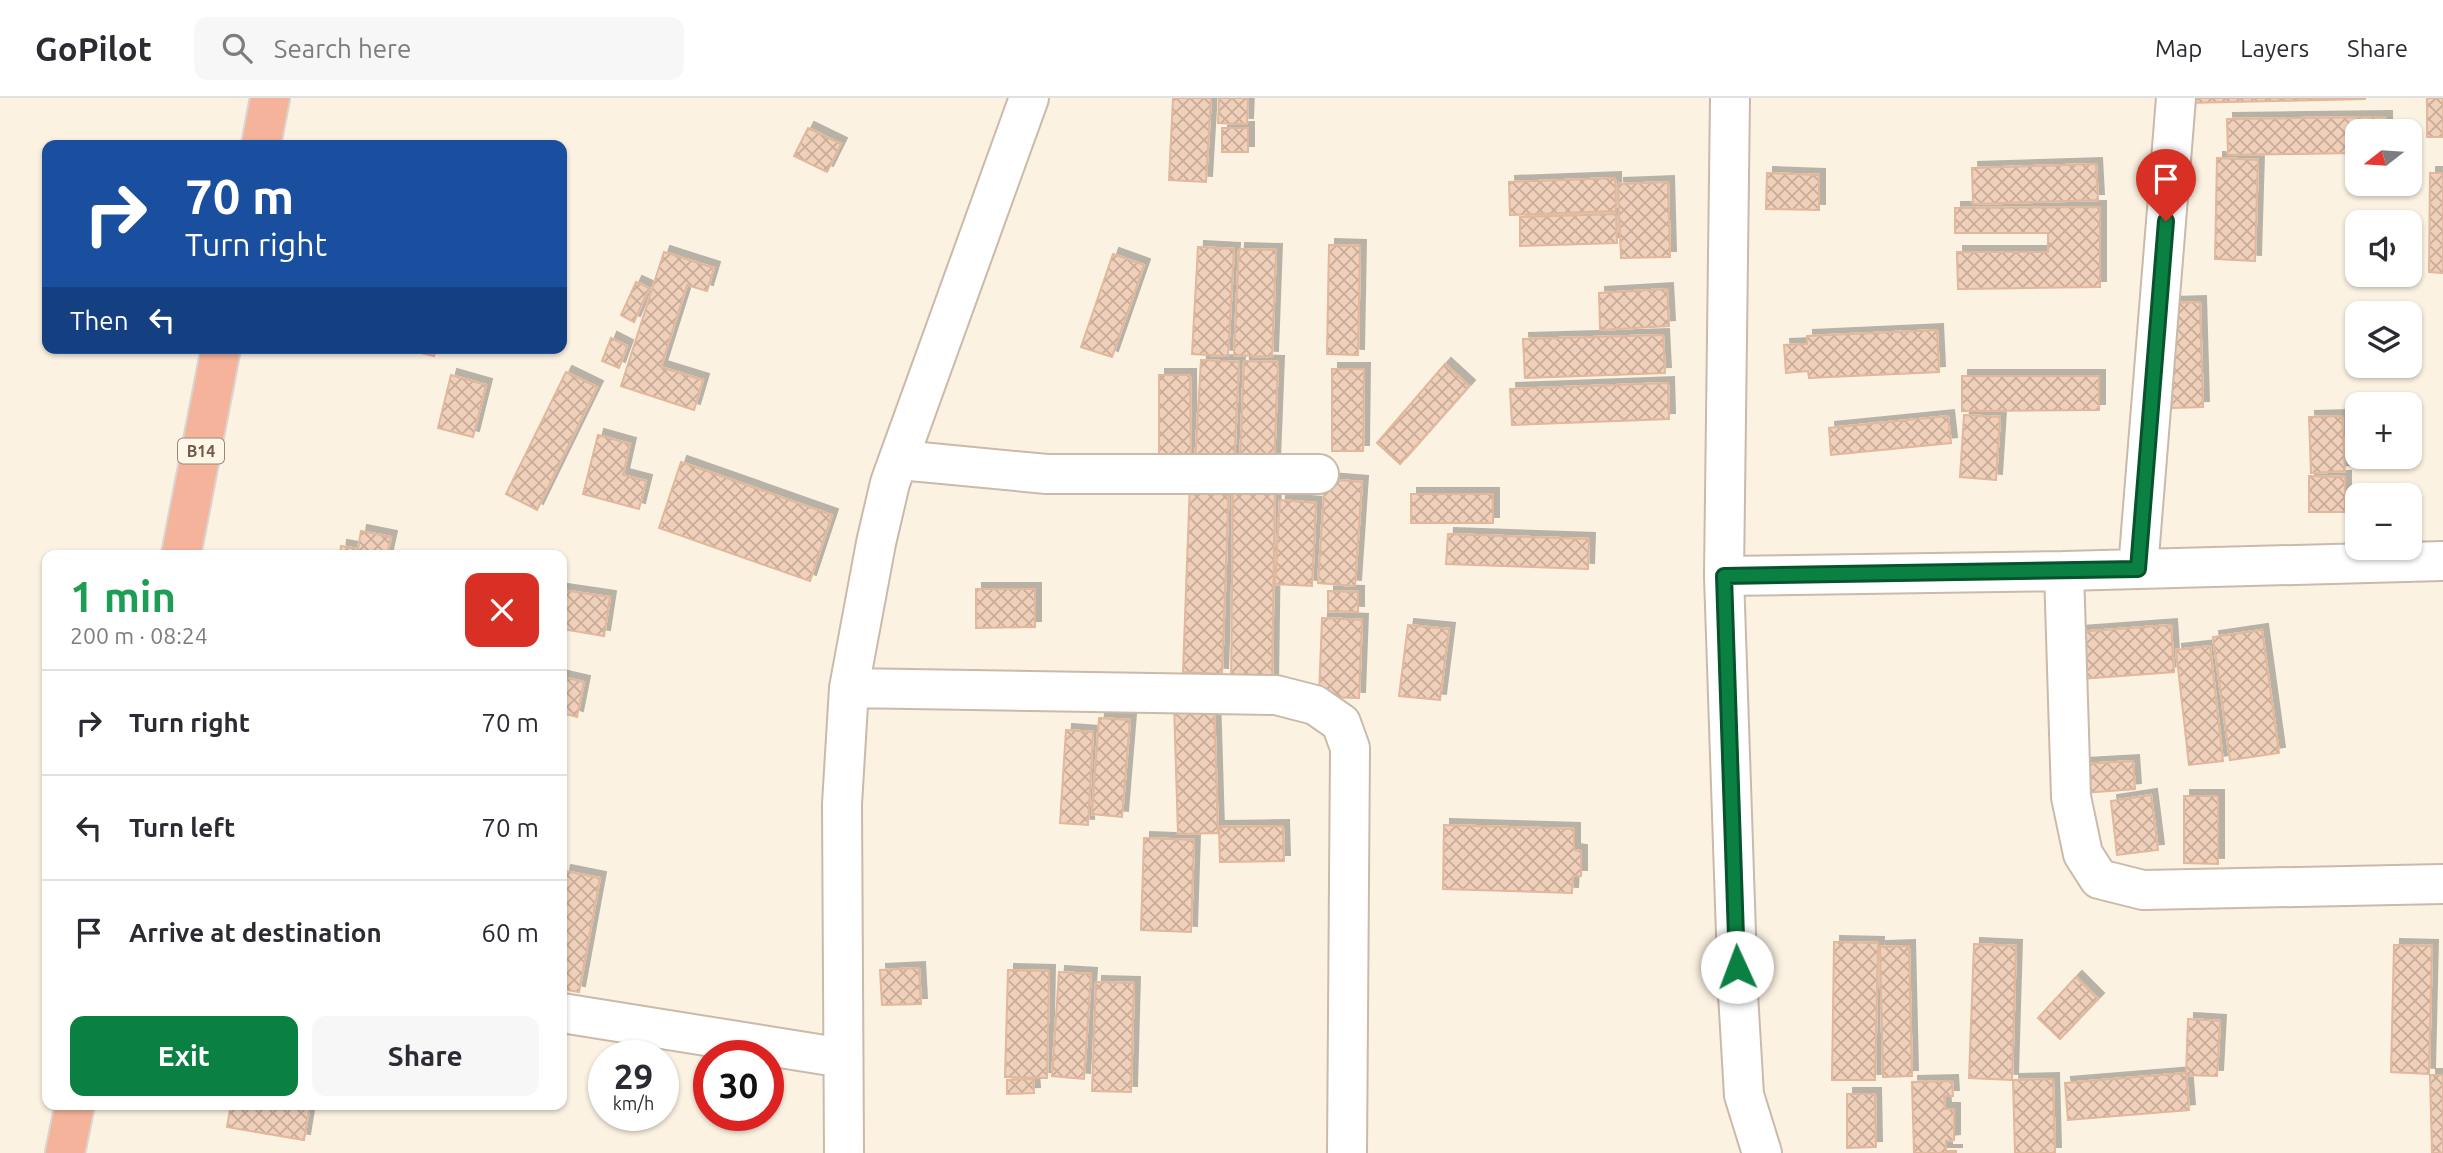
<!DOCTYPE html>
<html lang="en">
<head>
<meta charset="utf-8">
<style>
	body { margin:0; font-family:Ubuntu,sans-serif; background:#f7f7f7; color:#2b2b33; height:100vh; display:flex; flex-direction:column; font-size:26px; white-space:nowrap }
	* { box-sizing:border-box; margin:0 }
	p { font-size:23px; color:#7c7c81 }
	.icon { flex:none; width:38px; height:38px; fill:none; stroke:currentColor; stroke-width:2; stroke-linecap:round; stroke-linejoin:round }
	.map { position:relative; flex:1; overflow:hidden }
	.details { position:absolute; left:42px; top:452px; width:525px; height:560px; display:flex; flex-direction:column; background:#fff; border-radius:14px; box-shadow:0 2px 5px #0004 }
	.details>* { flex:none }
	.top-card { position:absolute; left:42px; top:42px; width:525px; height:214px; border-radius:14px; box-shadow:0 2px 5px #0004; background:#1a4fa0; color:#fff; overflow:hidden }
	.needle { width:46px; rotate:253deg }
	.tools { position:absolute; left:2345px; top:21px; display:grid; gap:14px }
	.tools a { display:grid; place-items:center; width:77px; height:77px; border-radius:14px; background:#fff; box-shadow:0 2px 5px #0004; font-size:35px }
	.speed { position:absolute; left:588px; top:942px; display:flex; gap:14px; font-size:35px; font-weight:700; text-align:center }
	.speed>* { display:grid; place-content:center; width:91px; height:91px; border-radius:50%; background:#fff; box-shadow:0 2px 5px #0004; line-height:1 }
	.speed small { font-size:18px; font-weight:400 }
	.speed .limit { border:10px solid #d22; background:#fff; color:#111 }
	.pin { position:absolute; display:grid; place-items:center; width:60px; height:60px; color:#fff; margin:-72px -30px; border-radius:50% 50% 50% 0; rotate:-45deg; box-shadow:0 0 7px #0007 }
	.pin .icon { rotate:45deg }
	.me { position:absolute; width:77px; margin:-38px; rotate:358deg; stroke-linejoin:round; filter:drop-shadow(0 0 5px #0008) }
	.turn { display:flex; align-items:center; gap:24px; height:147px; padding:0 28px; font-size:32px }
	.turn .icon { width:91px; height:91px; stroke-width:2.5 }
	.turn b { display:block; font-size:49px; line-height:60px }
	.then { display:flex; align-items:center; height:66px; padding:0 28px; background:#0003; gap:14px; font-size:26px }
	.round { display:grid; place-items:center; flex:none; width:74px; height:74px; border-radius:14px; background:#f7f7f7 }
	.overview { display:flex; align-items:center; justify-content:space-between; height:119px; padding:0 28px }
	h1 { font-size:42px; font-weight:700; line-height:52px; color:#1e9e55 }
	.primary-button { display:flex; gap:14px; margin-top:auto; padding:14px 28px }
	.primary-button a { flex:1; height:80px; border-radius:14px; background:#0b8043; color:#fff; font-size:28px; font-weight:700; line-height:80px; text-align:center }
	.primary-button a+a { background:#f7f7f7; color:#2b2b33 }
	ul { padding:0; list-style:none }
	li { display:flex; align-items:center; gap:21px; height:105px; padding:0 28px; border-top:2px solid #e1e1e2 }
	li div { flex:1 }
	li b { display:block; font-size:26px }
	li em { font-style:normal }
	header { display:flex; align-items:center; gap:42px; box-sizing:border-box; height:98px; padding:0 35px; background:#fff; border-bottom:2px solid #e1e1e2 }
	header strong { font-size:33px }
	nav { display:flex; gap:38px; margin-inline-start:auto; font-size:24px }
	.search { width:490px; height:63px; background:#f7f7f7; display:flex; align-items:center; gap:18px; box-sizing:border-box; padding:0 24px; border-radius:14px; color:#7c7c81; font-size:26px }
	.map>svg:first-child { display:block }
</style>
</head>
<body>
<header>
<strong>GoPilot</strong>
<div class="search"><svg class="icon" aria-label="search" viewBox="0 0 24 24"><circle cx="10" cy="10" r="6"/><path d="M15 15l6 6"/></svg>Search here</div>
<nav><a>Map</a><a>Layers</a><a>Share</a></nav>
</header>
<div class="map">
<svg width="2443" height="1055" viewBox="0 0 2443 1055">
	<defs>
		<pattern id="building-cross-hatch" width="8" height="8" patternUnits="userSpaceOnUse" patternTransform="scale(1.75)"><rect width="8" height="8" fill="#f0d0ba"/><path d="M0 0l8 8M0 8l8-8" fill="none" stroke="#c7ac99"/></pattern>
		<filter id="shadow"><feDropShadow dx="6" dy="-6" stdDeviation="0" flood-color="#0004"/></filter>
	</defs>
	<rect width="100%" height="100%" fill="#fbf2e2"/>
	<!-- building -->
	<path fill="url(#building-cross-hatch)" stroke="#e2b79b" stroke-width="2" filter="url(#shadow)" d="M1173,0H1211L1206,84L1169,82Z
		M1219,0H1248L1247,26L1218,25Z
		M2185,0H2365V1L2185,5Z
		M2427,0H2443V39H2427Z
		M2386,19V33H2357V55L2228,57L2227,21Z
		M808,30L841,46L827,74L794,58Z
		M1222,30H1248V54H1222Z
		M2217,60L2258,62L2255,163L2215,161Z
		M2096,66L2098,102L1973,106L1972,70Z
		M1767,75L1819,77V112L1766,111Z
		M2430,75H2443V175L2429,174Z
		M1615,80L1616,113L1510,117L1509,84Z
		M1668,84L1670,159L1621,160L1618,86Z
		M2100,109V189L1958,191L1957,154H2048V135H1955V110Z
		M1616,116L1617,145L1520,148V119Z
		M1329,147L1360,148L1358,257L1327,256Z
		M1198,149L1234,151L1228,258L1192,256Z
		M1239,151L1276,152L1272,259L1234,257Z
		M664,154L714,170L707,193L687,187L661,269L703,282L694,312L621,288Z
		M1113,156L1144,167L1112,259L1081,249Z
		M636,184L649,190L634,224L621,217Z
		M1667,191L1669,228L1600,232L1599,195Z
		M2200,204L2203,309L2172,310L2170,205Z
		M1937,232L1939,274L1809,280L1808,273L1786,275L1784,247L1807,246V238Z
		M1663,237L1665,275L1525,280L1523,241Z
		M611,240L627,248L619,270L602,263Z
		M399,250H436L434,258Z
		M1201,262L1239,264L1234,368L1195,366Z
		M1244,263L1278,264L1274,367L1240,366Z
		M1445,266L1469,288L1400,366L1377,345Z
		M1332,271H1364L1363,353H1332Z
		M566,274L597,289L537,412L506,396Z
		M451,277L486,287L473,339L438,330Z
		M1159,277H1190L1191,364H1159Z
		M1962,278H2099V312L1962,313Z
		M1668,285L1669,321L1512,327L1510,291Z
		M1964,317L2000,319L1996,382L1960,379Z
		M1948,318L1951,345L1831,357L1829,330Z
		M2342,318L2345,373L2311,375L2309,319Z
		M598,337L630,346L623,377L646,383L639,411L583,396Z
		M681,364L832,417L810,483L659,430Z
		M2309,378L2345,379V414H2309Z
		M1233,379L1275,380L1272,591H1231Z
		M1325,381L1362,384L1355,488L1318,485Z
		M1190,384L1229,386L1222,576L1183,574Z
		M1411,396H1493V425H1411Z
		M1280,402L1316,405L1312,488L1275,486Z
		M361,433L391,439L387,457H340L341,448L358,451Z
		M1448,436L1589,441L1588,471L1446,466Z
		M976,491H1035V529L976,530Z
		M562,492L610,499L604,538L562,531Z
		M1328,493L1358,494V514L1328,513Z
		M1322,520L1362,522L1359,600L1319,599Z
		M1408,527L1449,531L1440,602L1399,598Z
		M2171,527L2174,574L2081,581L2077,534Z
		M2262,532L2279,655L2230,662L2213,539Z
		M2210,548L2223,663L2189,667L2176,552Z
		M562,579L584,584L577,619L562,615Z
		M1214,604L1218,735L1178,736L1174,606Z
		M1099,620L1130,622L1122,719L1092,716Z
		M1066,632L1093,634L1088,727L1060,725Z
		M2133,663L2135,691L2084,695L2082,666Z
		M2151,697L2158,752L2117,757L2111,703Z
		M2184,698H2218V766L2184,765Z
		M1444,727L1574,731V752L1581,753V778H1573L1572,795L1443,791Z
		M1283,728L1284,763L1220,764L1219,729Z
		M1144,740L1194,742L1191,834L1141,832Z
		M565,773L600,780L579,894L562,891V789Z
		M1834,844L1878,845L1875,982H1832Z
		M1974,846L2016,848L2012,982L1969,980Z
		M2394,847L2432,848L2429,976L2391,974Z
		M1909,848L1912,978L1883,979L1880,849Z
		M919,870L921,906L882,907L880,872Z
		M1008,872L1049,873L1047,980L1005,979Z
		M1059,874L1091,876L1084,981L1052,978Z
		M2076,879L2098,901L2060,941L2038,920Z
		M1096,884L1134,885L1131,994L1092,993Z
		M2188,921L2220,923L2217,978L2186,977Z
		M2186,975L2189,1012L2068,1022L2065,985Z
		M2430,977H2443V1055H2432Z
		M1033,981L1034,995L1007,996V982Z
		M2053,981L2055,1055H2015L2013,982Z
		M1952,983L1953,998H1944L1945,1011H1954V1042L1946,1043V1053H1956V1055H1914L1912,984Z
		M1847,996H1875L1876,1049L1847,1050Z
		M231,1006H310L304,1042L227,1029Z"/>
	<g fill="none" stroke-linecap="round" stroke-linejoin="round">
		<defs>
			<path id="minor" d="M1730,0L1724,478L1738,896L1744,997L1762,1055
				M900,362L1047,376H1319
				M2138,471L2176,0
				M2064,473L2071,699L2083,756L2099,781L2143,792L2443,786
				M1724,478L2064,473L2443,463
				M849,590L1276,597L1315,607L1341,625L1350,650L1347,1055
				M562,915L843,960
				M844,1055L842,706L849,590L876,445L890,385L1029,0"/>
			<path id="highway" d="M261,47L270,0
				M181,457L221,250
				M65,1055L75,1006"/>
		</defs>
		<!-- minor casing -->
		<use href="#minor" stroke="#cbb9a9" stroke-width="42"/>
		<!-- highway casing -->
		<use href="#highway" stroke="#dad4d0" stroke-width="42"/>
		<!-- minor -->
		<use href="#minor" stroke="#fff" stroke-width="38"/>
		<!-- highway -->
		<use href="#highway" stroke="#f4b39a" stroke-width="38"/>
	</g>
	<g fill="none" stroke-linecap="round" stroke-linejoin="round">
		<defs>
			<path id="route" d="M1737,869L1724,478L2138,471L2166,123"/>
		</defs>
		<!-- route casing -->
		<use href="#route" stroke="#07532c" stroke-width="18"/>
		<!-- route -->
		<use href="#route" stroke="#0b8043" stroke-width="12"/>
	</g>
	<g text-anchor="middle" stroke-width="5" stroke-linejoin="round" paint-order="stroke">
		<!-- shield labels -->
		<rect fill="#fef6e7" stroke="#9b8778" stroke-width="2" x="178" y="340.5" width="46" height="25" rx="5"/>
		<g font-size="16" font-weight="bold" fill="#715849">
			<text x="201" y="359">B14</text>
		</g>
	</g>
</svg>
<div class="tools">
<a><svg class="needle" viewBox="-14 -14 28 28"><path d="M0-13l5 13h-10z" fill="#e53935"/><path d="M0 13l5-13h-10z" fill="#7c7c81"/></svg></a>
<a><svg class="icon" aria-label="sound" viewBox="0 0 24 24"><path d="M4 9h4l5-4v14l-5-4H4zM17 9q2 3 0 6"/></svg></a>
<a><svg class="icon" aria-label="layers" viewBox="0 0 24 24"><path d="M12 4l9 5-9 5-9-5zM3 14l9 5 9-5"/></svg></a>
<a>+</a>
<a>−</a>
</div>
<div class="speed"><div>29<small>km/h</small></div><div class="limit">30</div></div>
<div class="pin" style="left:2166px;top:123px;background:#d93025"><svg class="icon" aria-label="arrive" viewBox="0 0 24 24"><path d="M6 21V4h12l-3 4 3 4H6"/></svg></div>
<svg class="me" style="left:1737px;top:869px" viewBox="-20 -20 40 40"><circle r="19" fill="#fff"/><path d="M0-13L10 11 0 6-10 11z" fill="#0b8043"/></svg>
<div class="top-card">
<div class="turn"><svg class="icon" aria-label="right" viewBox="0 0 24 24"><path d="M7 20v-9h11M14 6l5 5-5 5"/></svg><div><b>70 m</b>Turn right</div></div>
<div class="then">Then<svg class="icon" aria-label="left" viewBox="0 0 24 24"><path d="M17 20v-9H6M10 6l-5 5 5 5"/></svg></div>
</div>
<section class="details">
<div class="overview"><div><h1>1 min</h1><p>200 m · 08:24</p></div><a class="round" style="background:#d93025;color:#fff"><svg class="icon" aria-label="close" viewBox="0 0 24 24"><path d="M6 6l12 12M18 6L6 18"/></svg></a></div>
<ul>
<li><svg class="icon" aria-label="right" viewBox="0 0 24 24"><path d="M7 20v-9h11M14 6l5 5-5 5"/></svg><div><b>Turn right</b></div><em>70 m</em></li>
<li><svg class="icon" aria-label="left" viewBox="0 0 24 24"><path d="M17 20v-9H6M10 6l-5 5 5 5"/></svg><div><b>Turn left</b></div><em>70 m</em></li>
<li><svg class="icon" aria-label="arrive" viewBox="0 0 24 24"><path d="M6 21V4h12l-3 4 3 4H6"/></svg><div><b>Arrive at destination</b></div><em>60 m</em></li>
</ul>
<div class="primary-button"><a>Exit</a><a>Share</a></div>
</section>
</div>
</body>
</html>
